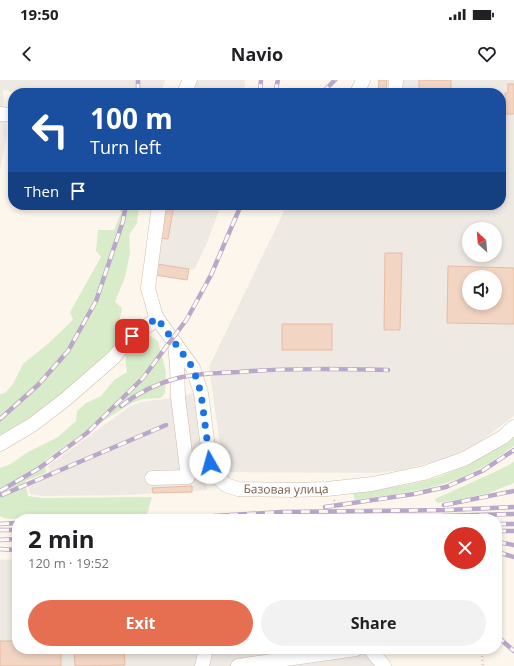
<!DOCTYPE html>
<html lang="en">
<head>
<meta charset="utf-8">
<style>
	body { margin:0; font-family:"Open Sans",sans-serif; background:#f2f2f2; color:#202124; height:100vh; display:flex; flex-direction:column; font-size:15px; white-space:nowrap }
	* { box-sizing:border-box; margin:0 }
	p { font-size:13px; color:#757577 }
	.icon { flex:none; width:22px; height:22px; fill:none; stroke:currentColor; stroke-width:2; stroke-linecap:round; stroke-linejoin:round }
	.map { position:relative; flex:1; overflow:hidden }
	.drawer { position:absolute; left:12px; top:434px; width:490px; height:140px; display:flex; flex-direction:column; background:#fff; border-radius:16px; box-shadow:0 2px 6px #0003 }
	.drawer>* { flex:none }
	.top-card { position:absolute; left:8px; top:8px; width:498px; height:122px; border-radius:16px; box-shadow:0 2px 6px #0003; background:#1a4fa0; color:#fff; overflow:hidden }
	.needle { width:26px; rotate:334deg }
	.buttons { position:absolute; left:462px; top:142px; display:grid; gap:8px }
	.buttons a { display:grid; place-items:center; width:40px; height:40px; border-radius:50%; background:#fff; box-shadow:0 2px 6px #0003; font-size:20px }
	.pin { position:absolute; display:grid; place-items:center; width:34px; height:34px; color:#fff; margin:-17px; border-radius:8px; box-shadow:0 2px 6px #0006 }
	.me { position:absolute; width:44px; margin:-22px; rotate:353deg; stroke-linejoin:round; filter:drop-shadow(0 0 3px #0008) }
	.turn { display:flex; align-items:center; gap:14px; height:84px; padding:0 16px; font-size:18px }
	.turn .icon { width:52px; height:52px; stroke-width:2.5 }
	.turn b { display:block; font-size:28px; line-height:34px }
	.then { display:flex; align-items:center; height:38px; padding:0 16px; background:#0003; gap:8px; font-size:15px }
	.round { display:grid; place-items:center; flex:none; width:42px; height:42px; border-radius:21px; background:#f2f2f2 }
	.overview { display:flex; align-items:center; justify-content:space-between; height:68px; padding:0 16px }
	h1 { font-size:24px; font-weight:700; line-height:30px }
	.primary-button { display:flex; gap:8px; margin-top:auto; padding:8px 16px }
	.primary-button a { flex:1; height:46px; border-radius:24px; background:#e76f51; color:#fff; font-size:16px; font-weight:700; line-height:46px; text-align:center }
	.primary-button a+a { background:#f2f2f2; color:#202124 }
	.status { display:flex; justify-content:space-between; align-items:center; height:28px; padding:0 20px; background:#fff; direction:ltr }
	.status svg { height:11px; fill:currentColor }
	header { display:flex; justify-content:space-between; align-items:center; height:52px; padding:0 16px; background:#fff; font-size:18px; font-weight:700 }
	.map>svg:first-child { display:block }
</style>
</head>
<body>
<div class="status"><b>19:50</b><svg viewBox="0 0 49 12"><path d="M0 12V9h3v3zM5 12V6h3v6zM10 12V3h3v9zM15 12V0h3v12zM26 1h20v11H26zM47 4h2v5h-2z"/></svg></div>
<header><svg class="icon" aria-label="back" viewBox="0 0 24 24"><path d="M15 5l-7 7 7 7"/></svg>Navio<svg class="icon" aria-label="heart" viewBox="0 0 24 24"><path d="M12 20l-8-8c-3-5 5-10 8-4 3-6 11-1 8 4z"/></svg></header>
<div class="map">
<svg width="514" height="586" viewBox="0 0 514 586">
	<rect width="100%" height="100%" fill="#fdf6ec"/>
	<!-- industrial -->
	<path fill="#efe9e4" fill-rule="evenodd" d="M0,0H165L161,13H17L3,10L7,55L0,91Z
		M196,0H245L244,13H192Z
		M403,0H514V336L478,363L451,377L403,390L376,393L231,392L222,379L209,287L287,125H501V13H402ZM469,149H495V175H469ZM469,197H495V223H469Z
		M164,125H221L207,163L194,190L189,189L187,200L155,195Z
		M194,313L200,337L207,410L126,415L42,416L30,414L28,406L50,395L48,386L129,327L140,322L178,317Z
		M17,479V569H365L386,586H0V480Z"/>
	<!-- green -->
	<path fill="#d8ecc9" d="M118,125H139L137,143L129,155L130,173L125,197L115,222L122,228L114,267L62,317L0,359V314L5,313L13,304L23,284L50,262L73,240L70,232L101,177L96,171L98,150H114L121,133Z
		M144,252L158,261L166,292L165,313L161,318L143,319L132,323L79,356L45,380L46,393L25,401L28,416L42,418L152,417L147,434L30,436C22,437 7,442 0,436V388L9,385L28,372L58,357L76,341L77,331L86,323L101,316L114,300L127,292C123,270 129,267 144,252Z
		M514,355V366C495,379 474,394 452,401C421,412 387,415 355,420L353,413C381,408 412,406 438,397C466,387 490,370 514,355Z
		M514,382V403L489,413L467,418L437,423L435,419L499,390Z"/>
	<!-- building -->
	<path fill="#f3d5c3" stroke="#e6bba3" fill-rule="evenodd" d="M379,0H387L386,13H378Z
		M419,0H451V13H419Z
		M508,4H514V34H506L505,13H508Z
		M164,125H174L168,159L158,158Z
		M385,173H402L400,250H384Z
		M157,184L189,189L187,200L155,195Z
		M448,186L514,188V244L447,243ZM469,197H495V223H469Z
		M282,244H332V270H282Z
		M192,406V412L153,413L152,408Z
		M0,561H17V569H61V586H0Z
		M74,569H124L125,585L75,586Z"/>
	<g fill="none" stroke-linecap="round" stroke-linejoin="round">
		<defs>
			<g id="minor">
				<path d="M184,13L190,0"/>
				<path d="M357,13L363,0"/>
				<path d="M395,13L396,0"/>
				<path d="M0,34L13,35"/>
				<path id="s1" d="M159,125L148,208L156,237L193,288L201,313L210,383L217,397L226,405L238,409L292,410L327,409L372,404L424,393L464,379L503,357L514,347"/>
				<path d="M0,364L32,345L66,319L113,278L132,256L157,239"/>
				<path d="M152,398L188,397L178,317L177,285L175,265"/>
				<path d="M370,569L384,586"/>
				<path d="M202,586L206,569"/>
				<path d="M238,586L356,569"/>
			</g>
		</defs>
		<!-- minor casing -->
		<use href="#minor" stroke="#d1beb0" stroke-width="15"/>
		<!-- path -->
		<path stroke="#d9b8a5" stroke-width="2" stroke-dasharray="1 3" stroke-linecap="butt" d="M334,420L349,439
			M478,569L482,576L483,586"/>
		<!-- minor -->
		<use href="#minor" stroke="#fff" stroke-width="14"/>
		<defs>
			<path id="rail" d="M138,13V0
				M260,13L261,0
				M275,13L278,0
				M322,13L335,0
				M121,326C138,313 158,303 178,298C198,293 219,293 239,292C289,288 339,289 388,290
				M0,339L38,305L68,271L96,221L123,141L126,125
				M0,411L38,389L87,353L143,298L187,239L211,195L241,125
				M2,415L166,345
				M444,425L514,411
				M325,427L414,414L446,407L482,391L514,370
				M443,436L514,434
				M85,439L214,436L282,432L447,430L514,427
				M299,439L389,437
				M0,444L17,443
				M497,444H514
				M0,450H17
				M497,451H514
				M0,460L17,459
				M497,462L514,465
				M0,469L17,470
				M497,472L514,477
				M497,556L514,571"/>
		</defs>
		<!-- rail casing -->
		<use href="#rail" stroke="#b9a8c9" stroke-width="4.5"/>
		<!-- rail -->
		<use href="#rail" stroke="#fffaf3" stroke-width="3" stroke-dasharray="9" stroke-linecap="butt"/>
	</g>
	<g fill="none" stroke-linecap="round" stroke-linejoin="round">
		<!-- route -->
		<path stroke="#1a73e8" stroke-width="7" stroke-dasharray="0 12.6" d="M132,256L157,238L193,288L201,313L210,383"/>
	</g>
	<g text-anchor="middle" stroke-width="3" stroke-linejoin="round" paint-order="stroke">
		<!-- street labels -->
		<g font-size="12" fill="#7a5c4d" stroke="#fffaf3">
			<text dy="4" stroke="none"><textPath href="#s1" startOffset="362">Базовая улица</textPath></text>
		</g>
	</g>
</svg>
<div class="buttons">
<a><svg class="needle" viewBox="-14 -14 28 28"><path d="M0-13l5 13h-10z" fill="#e53935"/><path d="M0 13l5-13h-10z" fill="#757577"/></svg></a>
<a><svg class="icon" aria-label="sound" viewBox="0 0 24 24"><path d="M4 9h4l5-4v14l-5-4H4zM17 9q2 3 0 6"/></svg></a>
</div>
<div class="pin" style="left:132px;top:256px;background:#d93025"><svg class="icon" aria-label="arrive" viewBox="0 0 24 24"><path d="M6 21V4h12l-3 4 3 4H6"/></svg></div>
<svg class="me" style="left:210px;top:383px" viewBox="-20 -20 40 40"><circle r="19" fill="#fff"/><path d="M0-13L10 11 0 6-10 11z" fill="#1a73e8"/></svg>
<div class="top-card">
<div class="turn"><svg class="icon" aria-label="left" viewBox="0 0 24 24"><path d="M17 20v-9H6M10 6l-5 5 5 5"/></svg><div><b>100 m</b>Turn left</div></div>
<div class="then">Then<svg class="icon" aria-label="arrive" viewBox="0 0 24 24"><path d="M6 21V4h12l-3 4 3 4H6"/></svg></div>
</div>
<section class="drawer">
<div class="overview"><div><h1>2 min</h1><p>120 m · 19:52</p></div><a class="round" style="background:#d93025;color:#fff"><svg class="icon" aria-label="close" viewBox="0 0 24 24"><path d="M6 6l12 12M18 6L6 18"/></svg></a></div>
<div class="primary-button"><a>Exit</a><a>Share</a></div>
</section>
</div>
</body>
</html>
